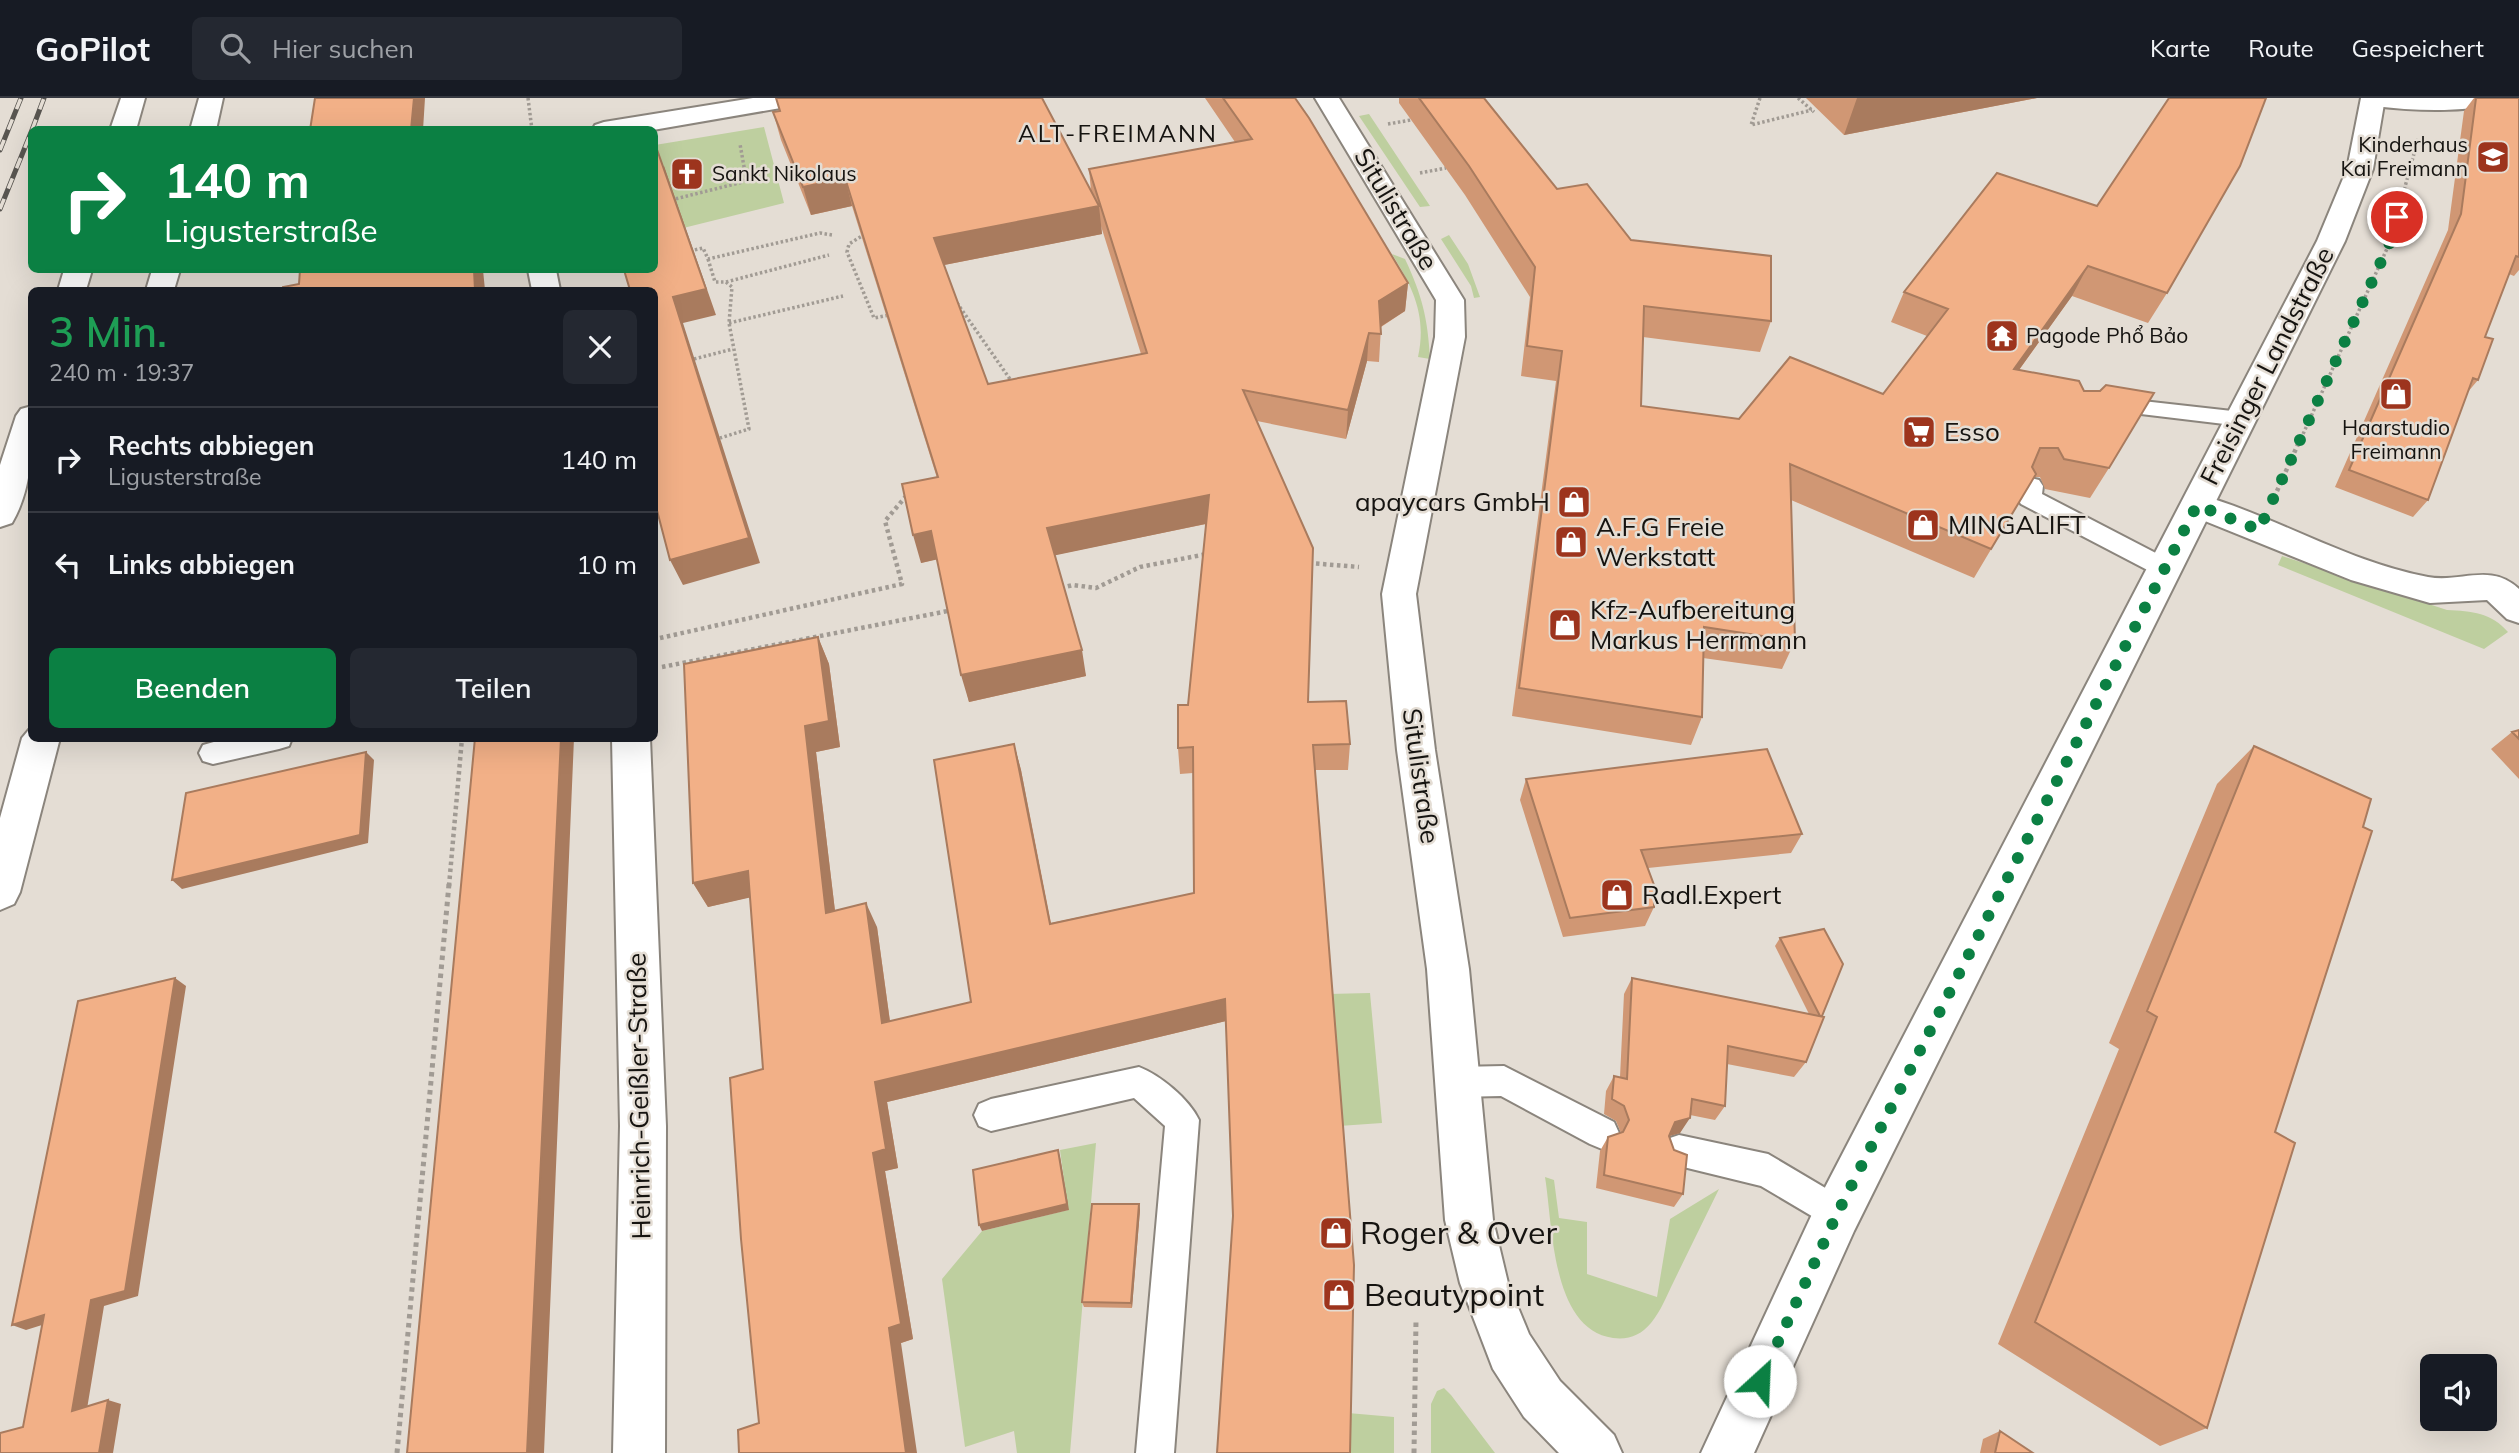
<!DOCTYPE html>
<html lang="de">
<head>
<meta charset="utf-8">
<style>
	body { margin:0; font-family:Mulish,sans-serif; background:#242831; color:#f1f3f6; height:100vh; display:flex; flex-direction:column; font-size:26px; white-space:nowrap }
	* { box-sizing:border-box; margin:0 }
	p { font-size:23px; color:#9ea1a6 }
	.icon { flex:none; width:38px; height:38px; fill:none; stroke:currentColor; stroke-width:2; stroke-linecap:round; stroke-linejoin:round }
	.map { position:relative; flex:1; overflow:hidden }
	.side { position:absolute; left:28px; top:189px; width:630px; height:455px; display:flex; flex-direction:column; background:#171b24; border-radius:10px; box-shadow:0 7px 28px #0002 }
	.side>* { flex:none }
	.top-card { position:absolute; left:28px; top:28px; width:630px; height:147px; border-radius:10px; box-shadow:0 7px 28px #0002; background:#0b8043; color:#fff; overflow:hidden }
	.fabs { position:absolute; left:2420px; top:1256px; display:grid; gap:14px }
	.fabs a { display:grid; place-items:center; width:77px; height:77px; border-radius:10px; background:#171b24; box-shadow:0 7px 28px #0002; font-size:35px }
	.pin { position:absolute; display:grid; place-items:center; width:60px; height:60px; color:#fff; margin:-30px; border:4px solid #fff; border-radius:50%; box-shadow:0 2px 7px #0007 }
	.me { position:absolute; width:77px; margin:-38px; rotate:25deg; stroke-linejoin:round; filter:drop-shadow(0 0 5px #0008) }
	.turn { display:flex; align-items:center; gap:24px; height:147px; padding:0 21px; font-size:32px }
	.turn .icon { width:91px; height:91px; stroke-width:2.5 }
	.turn b { display:block; font-size:49px; line-height:60px }
	.round { display:grid; place-items:center; flex:none; width:74px; height:74px; border-radius:10px; background:#242831 }
	.summary { display:flex; align-items:center; justify-content:space-between; height:119px; padding:0 21px }
	h1 { font-size:42px; font-weight:600; line-height:52px; color:#1e9e55 }
	.cta { display:flex; gap:14px; margin-top:auto; padding:14px 21px }
	.cta a { flex:1; height:80px; border-radius:10px; background:#0b8043; color:#fff; font-size:28px; font-weight:600; line-height:80px; text-align:center }
	.cta a+a { background:#242831; color:#f1f3f6 }
	ul { padding:0; list-style:none }
	li { display:flex; align-items:center; gap:21px; height:105px; padding:0 21px; border-top:2px solid #363941 }
	li div { flex:1 }
	li b { display:block; font-size:26px }
	li em { font-style:normal }
	header { display:flex; align-items:center; gap:42px; box-sizing:border-box; height:98px; padding:0 35px; background:#171b24; border-bottom:2px solid #363941 }
	header strong { font-size:33px }
	nav { display:flex; gap:38px; margin-inline-start:auto; font-size:24px }
	.search { width:490px; height:63px; background:#242831; display:flex; align-items:center; gap:18px; box-sizing:border-box; padding:0 24px; border-radius:10px; color:#9ea1a6; font-size:26px }
	.map>svg:first-child { display:block }
</style>
</head>
<body>
<header>
<strong>GoPilot</strong>
<div class="search"><svg class="icon" aria-label="search" viewBox="0 0 24 24"><circle cx="10" cy="10" r="6"/><path d="M15 15l6 6"/></svg>Hier suchen</div>
<nav><a>Karte</a><a>Route</a><a>Gespeichert</a></nav>
</header>
<div class="map">
<svg width="2519" height="1355" viewBox="0 0 2519 1355">
	<rect width="100%" height="100%" fill="#e4ddd4"/>
	<!-- green -->
	<path fill="#becf9f" d="M1369,16L1430,108L1420,109L1359,18Z
		M764,29L784,105L655,137V47Z
		M1449,137L1468,166L1480,199L1474,200L1471,188L1441,141Z
		M1392,156L1405,161C1422,197 1428,221 1430,261L1418,259C1427,218 1413,190 1392,156Z
		M2282,458L2447,512C2472,513 2492,515 2508,534L2484,551L2278,467Z
		M1370,895L1382,1025L1339,1028L1328,896Z
		M1096,1045L1070,1355H1017L1014,1333L965,1349L942,1181L982,1133L1068,1112L1060,1052Z
		M1545,1079L1554,1082L1559,1120L1587,1124V1176L1657,1199L1670,1121L1719,1091C1704,1122 1689,1152 1674,1183C1667,1197 1661,1213 1651,1225C1641,1237 1629,1242 1613,1240C1551,1231 1553,1128 1545,1079Z
		M1444,1290L1451,1297L1495,1355H1431V1306L1437,1293Z
		M1348,1315L1394,1319V1355H1347Z"/>
	<g fill="none" stroke-linecap="round" stroke-linejoin="round">
		<defs>
			<path id="lane" d="M2366,0H2509L2506,4C2463,15 2417,13 2373,8L2367,7Z
				M2107,299L2241,314L2249,316L2252,321L2249,326L2241,328L2099,311L2096,306L2099,301Z
				M2031,380L2039,382L2043,388L2042,396L2175,465L2178,471L2175,477L2166,480L2157,477L2021,406L2017,400L2023,382Z
				M228,640H292L289,648L279,651L213,666L203,663L199,655L203,647Z
				M1504,968L1614,1024L1619,1035L1614,1046L1602,1051L1590,1046L1501,998L1457,999L1445,995L1441,984L1445,973L1457,969Z
				M1139,969C1160,977 1189,1001 1199,1022L1174,1355H1136L1165,1028L1134,1000L991,1033L979,1028L974,1017L979,1006L991,1001Z
				M1679,1037L1768,1056L1849,1104L1854,1116L1849,1128L1837,1133L1761,1088L1667,1065L1662,1053L1667,1041Z"/>
			<path id="street" d="M753,0H810L807,5L798,7L653,32H592L595,27L604,24Z
				M1315,0H1339L1464,202L1465,239L1416,496L1435,652L1469,871L1493,1122L1508,1185L1529,1236L1560,1283L1614,1337L1622,1355H1559L1524,1319L1493,1271L1460,1185L1445,1122L1427,871L1397,652L1382,496L1435,239L1436,202Z
				M528,172H556L560,192H532Z
				M2197,396C2276,418 2347,464 2428,479C2462,485 2490,464 2519,491V525L2507,521L2487,502L2430,505L2351,482L2185,415L2181,407L2185,399Z
				M612,640H650L666,1028L665,1355H613L620,1028Z"/>
			<path id="secondary" d="M2361,0H2385L2373,71L2345,143L1854,1133L1754,1355H1701L1820,1099L2317,143L2347,71Z"/>
			<path id="highway" d="M121,0H145L136,32H110Z
				M199,0H223L216,32H190Z
				M64,172H92L86,192H58Z
				M152,172H180L174,192H146Z
				M32,308C32,348 33,389 12,425L0,429V367L16,318L21,311Z
				M32,628V640H60L20,794L14,806L0,812V720L22,640Z"/>
		</defs>
		<!-- lane casing -->
		<use href="#lane" stroke="#8b857d" stroke-width="4"/>
		<!-- street casing -->
		<use href="#street" stroke="#8b857d" stroke-width="4"/>
		<!-- secondary casing -->
		<use href="#secondary" stroke="#8b857d" stroke-width="4"/>
		<!-- highway casing -->
		<use href="#highway" stroke="#8b857d" stroke-width="4"/>
		<!-- path-far2 -->
		<path stroke="#a19b94" stroke-width="3.5" stroke-dasharray="2.5 2.5" stroke-linecap="butt" d="M528,0L532,32
			M1760,0L1751,27L1812,12
			M1798,0L1814,14
			M1388,26L1411,22
			M1420,75L1446,70
			M671,102L743,84L746,80L740,46
			M865,136L849,146L847,154L874,220L889,217
			M690,153L703,150L708,161L820,135L832,137
			M708,161L715,184H726L732,189L729,225L749,331L720,340
			M726,184L829,157
			M957,205L1012,284
			M729,225L843,198
			M694,261L733,251
			M2299,345L2390,144L2418,41"/>
		<!-- path-far1 -->
		<path stroke="#a19b94" stroke-width="4.5" stroke-dasharray="3.5 3.5" stroke-linecap="butt" d="M2277,393L2299,344
			M1309,465L1359,469
			M1061,490L1073,487L1096,490L1140,469L1207,456
			M660,540L902,486L885,423L907,397
			M662,569L953,512
			M449,788L462,640"/>
		<!-- path -->
		<path stroke="#a19b94" stroke-width="5" stroke-dasharray="4.5 4.5" stroke-linecap="butt" d="M397,1355L449,786
			M1414,1355L1416,1222"/>
		<!-- lane -->
		<use href="#lane" fill="#fff" fill-rule="evenodd"/>
		<!-- street -->
		<use href="#street" fill="#fff" fill-rule="evenodd"/>
		<!-- secondary -->
		<use href="#secondary" fill="#fff" fill-rule="evenodd"/>
		<!-- highway -->
		<use href="#highway" fill="#fff" fill-rule="evenodd"/>
		<defs>
			<path id="rail" d="M32,32L44,0
				M0,52L21,0
				M0,111L32,32"/>
		</defs>
		<!-- rail casing -->
		<use href="#rail" stroke="#585550" stroke-width="5"/>
		<!-- rail -->
		<use href="#rail" stroke="#e4ddd4" stroke-width="3.5" stroke-dasharray="11" stroke-linecap="butt"/>
	</g>
	<!-- wall -->
	<path fill="#d09774" fill-rule="evenodd" d="M1205,0H1295L1408,185L1405,213L1381,229L1379,264L1367,263L1346,341L1257,323L1308,604L1350,646L1348,672H1315L1233,1118L1226,923L887,1004L898,1070L885,1073L913,1241L901,1245L759,1325L763,971L750,799L708,809L693,785L818,539L829,566L840,649L816,654L835,813L877,829L890,923L971,904L1014,646L1021,672L1051,825L1194,795L1193,675L1180,676L1178,650L1188,607L1206,426L1054,457L1086,578L969,604L937,461L921,465L937,380L852,108L811,117L781,42L773,14L780,13L1091,93L1089,71L1235,44ZM1101,128L1141,256L988,286L944,167L1102,136Z
		M1399,0H1419L1631,142L1771,223L1760,254L1643,239L1641,308L1739,321L1883,296L1927,238L1891,224L1904,194L1997,75L2167,195L2148,225L2072,198L2019,272L2109,370L2090,400L2045,391L2040,379H2034L1974,480L1791,402L1795,543L1782,571L1703,560L1702,619L1691,647L1512,618L1556,283L1521,278L1530,199L1465,97L1399,5Z
		M1806,0H2037L1844,37Z
		M2474,0H2519V172L2514,178L2509,176L2485,239L2478,282L2467,295L2428,402L2413,419L2335,389L2448,132L2464,13Z
		M2519,632V681L2491,651L2512,634Z
		M2254,648L2275,1034L2207,1330L2160,1348L1998,1246L2119,951L2109,945L2217,686Z
		M1526,681L1802,736L1791,755L1648,770L1654,809L1645,828L1563,839L1520,702Z
		M1780,840L1822,918L1806,964L1794,979L1727,966L1725,1008L1715,1022L1690,1017L1680,1035L1669,1038L1683,1096L1674,1109L1596,1090L1600,1053L1608,1039L1621,1035L1616,1023L1604,1016L1606,993L1614,978L1620,979L1624,896L1632,880L1809,916L1775,848Z
		M1139,1106L1140,1112L1132,1210L1084,1209L1082,1204Z
		M2000,1333L2033,1355H1980L1983,1341Z"/>
	<!-- shaded-wall -->
	<path fill="#a97b5e" d="M414,0H425L423,32H411Z
		M1857,0H2037L1844,37Z
		M664,68L716,217L683,225L760,465L683,487L670,462Z
		M845,80L852,108L811,117L803,89Z
		M1099,108L1102,136L939,168L934,140Z
		M2088,168L2072,198L1998,301L2014,271Z
		M474,172H483L485,192H475Z
		M1408,185L1405,213L1377,231L1379,203Z
		M1369,235L1367,263L1346,341L1348,312Z
		M1209,397L1210,425L1052,458L1047,430Z
		M931,433L939,461L921,465L913,437Z
		M818,539L829,566L840,649L816,654L838,838L826,815L805,628Z
		M1082,552L1086,578L969,604L961,577Z
		M561,640H574L544,1355H527Z
		M1014,646L1021,672L1055,849L1050,826Z
		M366,654L374,662L368,745L182,791L172,782Z
		M748,773L761,797L708,809L693,785Z
		M866,805L877,829L893,946L882,925Z
		M175,880L186,888L138,1198L104,1208L86,1317L72,1313L91,1202Z
		M1225,901L1226,923L887,1004L898,1070L885,1073L913,1241L901,1245L917,1355H906L889,1230L873,1055L875,984Z
		M1690,1020L1680,1035L1666,1039L1675,1024Z
		M1058,1052L1060,1059L1069,1112L982,1133L979,1127Z
		M1139,1106L1140,1112L1132,1210L1131,1205Z
		M44,1217L58,1222L26,1232L12,1227Z
		M108,1302L121,1306L113,1355H99Z"/>
	<!-- building -->
	<path fill="#f2b087" stroke="#a97b5e" stroke-width="2" d="M315,0H414L411,32H310Z
		M776,0H1042L1099,108L934,140L988,286L1147,255L1089,71L1252,41L1223,0H1295L1309,20L1408,185L1379,203L1381,236L1369,235L1348,312L1243,292L1313,450L1308,604L1346,603L1350,646L1313,647L1354,1167L1350,1355H1217L1233,1118L1225,901L875,984L886,1051L873,1055L901,1226L889,1230L906,1355H739L738,1332L759,1325L741,1141L730,980L763,971L748,773L693,785L684,566L818,539L829,623L805,628L826,815L866,805L882,925L971,904L934,662L1014,646L1050,826L1194,795L1193,649L1178,650V607H1188L1209,397L1047,430L1082,552L961,577L931,433L913,437L902,386L938,379L845,80L803,89L773,14L780,13Z
		M1419,0H1484L1557,91L1587,86L1631,142L1771,158V223L1644,208L1641,308L1739,321L1790,259L1883,296L1948,211L1904,194L1997,75L2097,108L2169,0H2266L2240,68L2167,195L2088,168L2014,271L2079,283L2084,293H2100L2106,287L2154,295L2109,370L2064,361L2058,350H2040L2032,369L2036,376L1991,451L1790,366L1795,543L1704,529L1702,619L1519,590L1562,253L1527,248L1535,169L1469,68Z
		M2476,0H2519V159L2516,158L2485,239L2493,241L2478,282L2473,280L2428,402L2349,372L2461,116Z
		M654,43L706,191L673,199L749,440L670,462L654,401V192H630L624,172H654Z
		M300,172H474L475,192H283V189L299,186Z
		M2519,632V641L2512,634Z
		M475,640H561L527,1355H407Z
		M2254,648L2371,701L2363,729L2372,733L2275,1034L2295,1045L2207,1330L2035,1224L2157,919L2147,913Z
		M1767,651L1802,736L1641,752L1654,787V809L1570,820L1526,681Z
		M366,654L360,737L172,782L186,695Z
		M1824,831L1843,866L1822,918H1820L1780,840Z
		M175,880L125,1193L91,1202L72,1313L108,1302L99,1355H0V1335L23,1329L44,1217L12,1227L78,903Z
		M1632,880L1824,919L1806,964L1728,948L1725,1008L1692,1001L1690,1020L1675,1024L1669,1038L1674,1052L1687,1057L1683,1096L1604,1077L1608,1039L1623,1034L1629,1022L1624,1008L1612,1001L1614,978L1627,981Z
		M1058,1052L1067,1106L979,1127L973,1072Z
		M1092,1106H1139L1131,1205L1082,1204Z
		M2000,1333L2033,1355H1995Z"/>
	<g fill="none" stroke-linecap="round" stroke-linejoin="round">
		<!-- route -->
		<path stroke="#0b8043" stroke-width="12" stroke-dasharray="0 21.6" d="M1760,1283L1837,1116L2197,407L2259,432L2390,144L2397,119"/>
	</g>
	<!-- icons -->
	<defs>
		<symbol id="school-square" viewBox="-11 -11 22 22"><rect x="-9" y="-9" width="18" height="18" rx="4" fill="#9d341d" stroke="#e4ddd4"/><path d="M0-5L7-2L0 1L-7-2ZM-4 1L0 2.5L4 1V4Q0 6-4 4Z" fill="#fff"/></symbol>
		<symbol id="church-square" viewBox="-11 -11 22 22"><rect x="-9" y="-9" width="18" height="18" rx="4" fill="#9d341d" stroke="#e4ddd4"/><path d="M-1.2-6h2.4v3.5h3.3v2.4h-3.3V6h-2.4V-.1h-3.3v-2.4h3.3Z" fill="#fff"/></symbol>
		<symbol id="temple-square" viewBox="-11 -11 22 22"><rect x="-9" y="-9" width="18" height="18" rx="4" fill="#9d341d" stroke="#e4ddd4"/><path d="M0-6L5-2H3V0L6.5 2.5H4V6H1.5V3h-3V6H-4V2.5H-6.5L-3 0V-2H-5Z" fill="#fff"/></symbol>
		<symbol id="shop-square" viewBox="-11 -11 22 22"><rect x="-9" y="-9" width="18" height="18" rx="4" fill="#9d341d" stroke="#e4ddd4"/><path d="M-5-2.5h2.3a2.7 3.5 0 0 1 5.4 0H5L5.5 6h-11ZM-1.5-2.5h3a1.5 2.3 0 0 0-3 0Z" fill="#fff"/></symbol>
		<symbol id="supermarket-square" viewBox="-11 -11 22 22"><rect x="-9" y="-9" width="18" height="18" rx="4" fill="#9d341d" stroke="#e4ddd4"/><path d="M-6-5.5h2.5l.6 2H6L4.5 2H-2.5L-4.4-4H-6ZM-1.5 3.2a1.3 1.3 0 1 0 .1 0ZM3 3.2a1.3 1.3 0 1 0 .1 0Z" fill="#fff"/></symbol>
	</defs>
	<g fill-rule="evenodd">
		<use href="#school-square" x="2474" y="40" width="38" height="38"/>
		<use href="#church-square" x="668" y="57" width="38" height="38"/>
		<use href="#temple-square" x="1983" y="219" width="38" height="38"/>
		<use href="#shop-square" x="2377" y="277" width="38" height="38"/>
		<use href="#supermarket-square" x="1900" y="315" width="38" height="38"/>
		<use href="#shop-square" x="1555" y="385" width="38" height="38"/>
		<use href="#shop-square" x="1904" y="408" width="38" height="38"/>
		<use href="#shop-square" x="1552" y="425" width="38" height="38"/>
		<use href="#shop-square" x="1546" y="508" width="38" height="38"/>
		<use href="#shop-square" x="1598" y="778" width="38" height="38"/>
		<use href="#shop-square" x="1317" y="1116" width="38" height="38"/>
		<use href="#shop-square" x="1320" y="1178" width="38" height="38"/>
	</g>
	<g text-anchor="middle" stroke-width="5" stroke-linejoin="round" paint-order="stroke">
		<!-- far-poi labels -->
		<g font-size="21" fill="#151310" stroke="#e4ddd4" text-anchor="start">
			<text x="2468" y="54" text-anchor="end">Kinderhaus<tspan x="2468" dy="24">Kai Freimann</tspan></text>
			<text x="712" y="83">Sankt Nikolaus</text>
			<text x="2026" y="245">Pagode Phổ Bảo</text>
			<text x="2396" y="337" text-anchor="middle">Haarstudio<tspan x="2396" dy="24">Freimann</tspan></text>
		</g>
		<!-- far-quarter labels -->
		<g font-size="24" letter-spacing="2" fill="#151310" stroke="#e4ddd4">
			<text x="1118" y="44">ALT-FREIMANN</text>
		</g>
		<!-- street labels -->
		<g font-size="26" fill="#151310" stroke="#e4ddd4">
			<text transform="translate(1396 111) rotate(59)" y="9">Situlistraße</text>
			<text transform="translate(2267 268) rotate(-63)" y="9">Freisinger Landstraße</text>
			<text transform="translate(1421 678) rotate(82)" y="9">Situlistraße</text>
			<text transform="translate(639 998) rotate(-91)" y="9">Heinrich-Geißler-Straße</text>
		</g>
		<!-- poi labels -->
		<g font-size="26" fill="#151310" stroke="#e4ddd4" text-anchor="start">
			<text x="1944" y="343">Esso</text>
			<text x="1550" y="413" text-anchor="end">apaycars GmbH</text>
			<text x="1948" y="436">MINGALIFT</text>
			<text x="1596" y="438">A.F.G Freie<tspan x="1596" dy="30">Werkstatt</tspan></text>
			<text x="1590" y="521">Kfz-Aufbereitung<tspan x="1590" dy="30">Markus Herrmann</tspan></text>
			<text x="1642" y="806">Radl.Expert</text>
		</g>
		<!-- near-poi labels -->
		<g font-size="32" fill="#151310" stroke="#e4ddd4" text-anchor="start">
			<text x="1360" y="1146">Roger &amp; Over</text>
			<text x="1364" y="1208">Beautypoint</text>
		</g>
	</g>
</svg>
<div class="fabs">
<a><svg class="icon" aria-label="sound" viewBox="0 0 24 24"><path d="M4 9h4l5-4v14l-5-4H4zM17 9q2 3 0 6"/></svg></a>
</div>
<div class="pin" style="left:2397px;top:119px;background:#d93025"><svg class="icon" aria-label="arrive" viewBox="0 0 24 24"><path d="M6 21V4h12l-3 4 3 4H6"/></svg></div>
<svg class="me" style="left:1760px;top:1283px" viewBox="-20 -20 40 40"><circle r="19" fill="#fff"/><path d="M0-13L10 11 0 6-10 11z" fill="#0b8043"/></svg>
<div class="top-card">
<div class="turn"><svg class="icon" aria-label="right" viewBox="0 0 24 24"><path d="M7 20v-9h11M14 6l5 5-5 5"/></svg><div><b>140 m</b>Ligusterstraße</div></div>
</div>
<section class="side">
<div class="summary"><div><h1>3 Min.</h1><p>240 m · 19:37</p></div><a class="round"><svg class="icon" aria-label="close" viewBox="0 0 24 24"><path d="M6 6l12 12M18 6L6 18"/></svg></a></div>
<ul>
<li><svg class="icon" aria-label="right" viewBox="0 0 24 24"><path d="M7 20v-9h11M14 6l5 5-5 5"/></svg><div><b>Rechts abbiegen</b><p>Ligusterstraße</p></div><em>140 m</em></li>
<li><svg class="icon" aria-label="left" viewBox="0 0 24 24"><path d="M17 20v-9H6M10 6l-5 5 5 5"/></svg><div><b>Links abbiegen</b></div><em>10 m</em></li>
</ul>
<div class="cta"><a>Beenden</a><a>Teilen</a></div>
</section>
</div>
</body>
</html>
